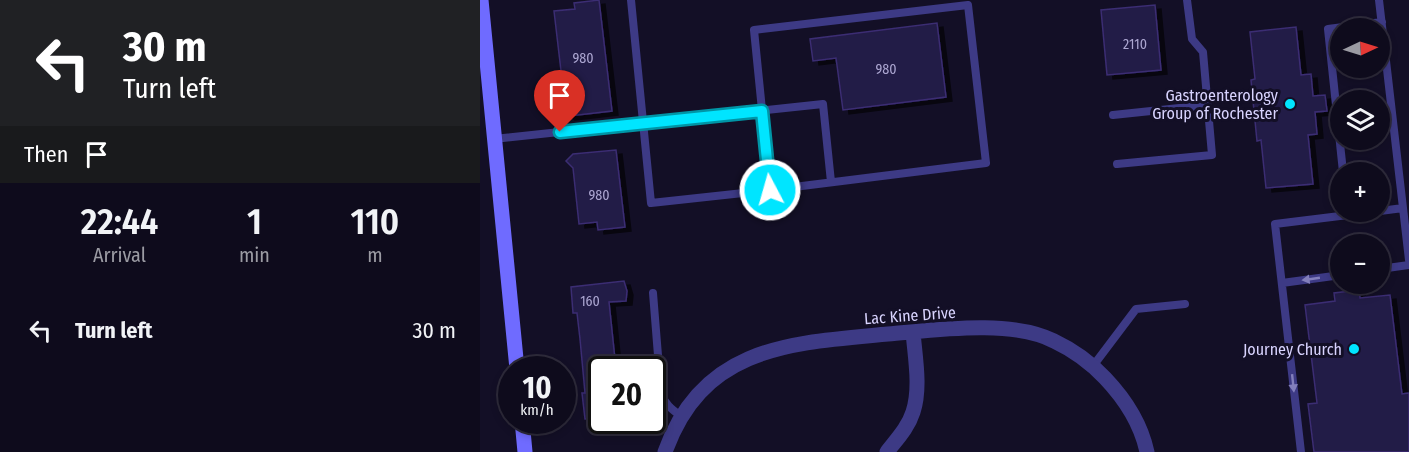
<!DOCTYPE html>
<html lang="en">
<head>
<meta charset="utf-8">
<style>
	body { margin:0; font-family:"Fira Sans Condensed",sans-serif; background:#1c1929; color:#f1f3f6; height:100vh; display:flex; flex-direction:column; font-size:22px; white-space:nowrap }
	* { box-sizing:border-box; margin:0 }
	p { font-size:20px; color:#9b9ba3 }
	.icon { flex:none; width:33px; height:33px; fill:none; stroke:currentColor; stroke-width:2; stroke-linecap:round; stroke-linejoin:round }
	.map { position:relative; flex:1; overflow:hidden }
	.panel { display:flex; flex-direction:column; background:#0e0b1c; width:480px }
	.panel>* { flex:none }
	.top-card { background:#202124; color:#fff; overflow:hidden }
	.needle { width:39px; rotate:86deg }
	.controls { position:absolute; left:850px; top:18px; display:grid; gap:12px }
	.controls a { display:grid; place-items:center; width:60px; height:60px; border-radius:50%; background:#0e0b1c; box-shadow:0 3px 9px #0003,0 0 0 2px #2e2b3b; font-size:30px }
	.speed { position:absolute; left:18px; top:356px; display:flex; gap:12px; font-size:30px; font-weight:700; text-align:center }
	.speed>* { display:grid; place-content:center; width:78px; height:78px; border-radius:50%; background:#0e0b1c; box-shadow:0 3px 9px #0003,0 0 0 2px #2e2b3b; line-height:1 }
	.speed small { font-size:15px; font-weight:400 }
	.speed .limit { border:3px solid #111; border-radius:9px; background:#fff; color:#111 }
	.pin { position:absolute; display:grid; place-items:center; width:51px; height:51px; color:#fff; margin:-62px -26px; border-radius:50% 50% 50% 0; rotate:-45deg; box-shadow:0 0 6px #0007 }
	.pin .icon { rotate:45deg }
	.me { position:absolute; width:66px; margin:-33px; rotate:354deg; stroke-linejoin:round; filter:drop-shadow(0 0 4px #0008) }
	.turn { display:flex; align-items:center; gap:21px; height:126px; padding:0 24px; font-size:27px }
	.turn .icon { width:78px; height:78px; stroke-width:2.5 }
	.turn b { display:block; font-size:42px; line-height:51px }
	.then { display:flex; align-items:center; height:57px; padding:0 24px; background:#0003; gap:12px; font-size:22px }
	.eta { display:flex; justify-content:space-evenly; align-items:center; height:102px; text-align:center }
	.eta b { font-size:36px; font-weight:600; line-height:42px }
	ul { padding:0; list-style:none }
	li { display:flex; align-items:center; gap:18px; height:90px; padding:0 24px }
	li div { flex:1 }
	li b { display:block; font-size:22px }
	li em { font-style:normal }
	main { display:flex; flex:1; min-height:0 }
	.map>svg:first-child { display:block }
</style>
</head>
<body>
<main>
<section class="panel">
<div class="top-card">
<div class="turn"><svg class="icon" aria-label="left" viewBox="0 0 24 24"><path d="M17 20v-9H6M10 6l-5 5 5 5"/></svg><div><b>30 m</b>Turn left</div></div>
<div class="then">Then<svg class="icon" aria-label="arrive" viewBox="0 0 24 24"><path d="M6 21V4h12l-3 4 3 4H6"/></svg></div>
</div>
<div class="eta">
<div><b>22:44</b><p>Arrival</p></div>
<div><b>1</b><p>min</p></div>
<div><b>110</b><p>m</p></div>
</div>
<ul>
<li><svg class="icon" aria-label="left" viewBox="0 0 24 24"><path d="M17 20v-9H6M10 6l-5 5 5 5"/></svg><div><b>Turn left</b></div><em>30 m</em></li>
</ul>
</section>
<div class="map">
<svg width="929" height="452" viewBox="0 0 929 452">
	<defs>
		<filter id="shadow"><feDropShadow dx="6" dy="4" stdDeviation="0" flood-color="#0009"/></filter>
	</defs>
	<rect width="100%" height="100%" fill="#130f26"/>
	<!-- building -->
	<path fill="#241b47" stroke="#3b2d73" stroke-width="1.5" filter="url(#shadow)" d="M119,0L132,111L89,116L81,110L85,105L74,11L95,9L94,3Z
		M675,5L681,70L627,75L621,10Z
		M457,23L466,97L363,110L356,58L333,61L330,39Z
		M816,27L821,75L831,74L833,96L845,95L847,111L835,112L837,134L828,135L833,184L786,188L781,140L777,141L771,80L775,79L770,32Z
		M136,150L145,227L118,230L117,222L99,224L93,168L86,161L93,154Z
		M144,281L147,291L146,301L129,302L136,369H122V418L105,419L102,393H105L100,339L97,313H93L91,287Z
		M879,290L880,298L910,295L922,394L929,393V452H834L828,404L837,403L825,305L855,301L854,293Z"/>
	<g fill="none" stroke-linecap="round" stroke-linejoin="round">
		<!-- lane -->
		<path stroke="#3d3a85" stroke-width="8" d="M151,0L171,203L290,190
			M899,0L929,260
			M488,5L506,163L290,190L274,30Z
			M633,115L728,105
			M14,139L343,104L351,182
			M637,164L732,155L723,52L712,39L707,0
			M863,172L848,29L902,22
			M900,211L923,208
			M868,215L896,212
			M900,269L929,265
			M802,283L861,275
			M173,293L181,393C185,404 191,409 201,416
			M613,366L656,309L705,304
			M821,452L795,224L868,215L867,212"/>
		<!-- street -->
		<path stroke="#3d3a85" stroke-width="15" d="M185,452C223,345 312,343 408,334C456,330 531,319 574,341C593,350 611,363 625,378C645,399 661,424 667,452
			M407,452C416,440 428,428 433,412C441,388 435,357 433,332"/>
		<!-- secondary -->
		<path stroke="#6f6bff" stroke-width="15" d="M1,0L37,369
			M42,420L45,452"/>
	</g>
	<!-- one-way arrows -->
	<defs><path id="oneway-solid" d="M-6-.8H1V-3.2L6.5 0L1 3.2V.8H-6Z" transform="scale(1.5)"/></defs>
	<g fill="#837fbc">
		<use href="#oneway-solid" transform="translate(831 279) rotate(172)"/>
		<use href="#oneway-solid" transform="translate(813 383) rotate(84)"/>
	</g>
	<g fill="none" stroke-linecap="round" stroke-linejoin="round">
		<defs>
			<path id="route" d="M80,132L282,111L290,190"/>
		</defs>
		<!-- route casing -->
		<use href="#route" stroke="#0095a6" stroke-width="15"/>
		<!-- route -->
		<use href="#route" stroke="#00e5ff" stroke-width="10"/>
	</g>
	<!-- markers -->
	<g fill="#00e5ff" stroke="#130f26" stroke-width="2">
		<circle cx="810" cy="104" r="6"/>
		<circle cx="874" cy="349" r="6"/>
	</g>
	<g text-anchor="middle" stroke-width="6" stroke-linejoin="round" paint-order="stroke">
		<!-- number labels -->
		<g font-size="14" fill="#aca6d1">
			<text x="655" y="49">2110</text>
			<text x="103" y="63">980</text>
			<text x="406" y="74">980</text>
			<text x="119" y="200">980</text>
			<text x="110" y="306">160</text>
		</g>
		<!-- poi labels -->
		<g font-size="16" fill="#d9d4ff" stroke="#130f26" text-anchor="end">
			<text x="798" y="101">Gastroenterology<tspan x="798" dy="18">Group of Rochester</tspan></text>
			<text x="862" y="355">Journey Church</text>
		</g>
		<!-- street labels -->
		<g font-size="16" fill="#d9d4ff" stroke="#130f26">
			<text transform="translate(430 315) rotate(-4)" y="6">Lac Kine Drive</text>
		</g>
	</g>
</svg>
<div class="controls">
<a><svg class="needle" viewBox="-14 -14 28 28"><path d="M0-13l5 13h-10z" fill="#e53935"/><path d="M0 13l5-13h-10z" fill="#9b9ba3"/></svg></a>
<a><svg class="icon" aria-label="layers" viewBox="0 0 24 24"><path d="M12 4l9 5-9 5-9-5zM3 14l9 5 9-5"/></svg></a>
<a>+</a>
<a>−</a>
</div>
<div class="speed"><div>10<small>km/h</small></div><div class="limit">20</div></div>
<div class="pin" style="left:80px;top:132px;background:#d93025"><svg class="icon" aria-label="arrive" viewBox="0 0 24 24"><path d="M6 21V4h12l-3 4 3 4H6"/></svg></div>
<svg class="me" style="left:290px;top:190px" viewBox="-20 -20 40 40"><circle r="17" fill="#00e5ff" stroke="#fff" stroke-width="3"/><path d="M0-11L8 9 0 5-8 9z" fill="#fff"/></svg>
</div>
</main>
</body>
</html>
